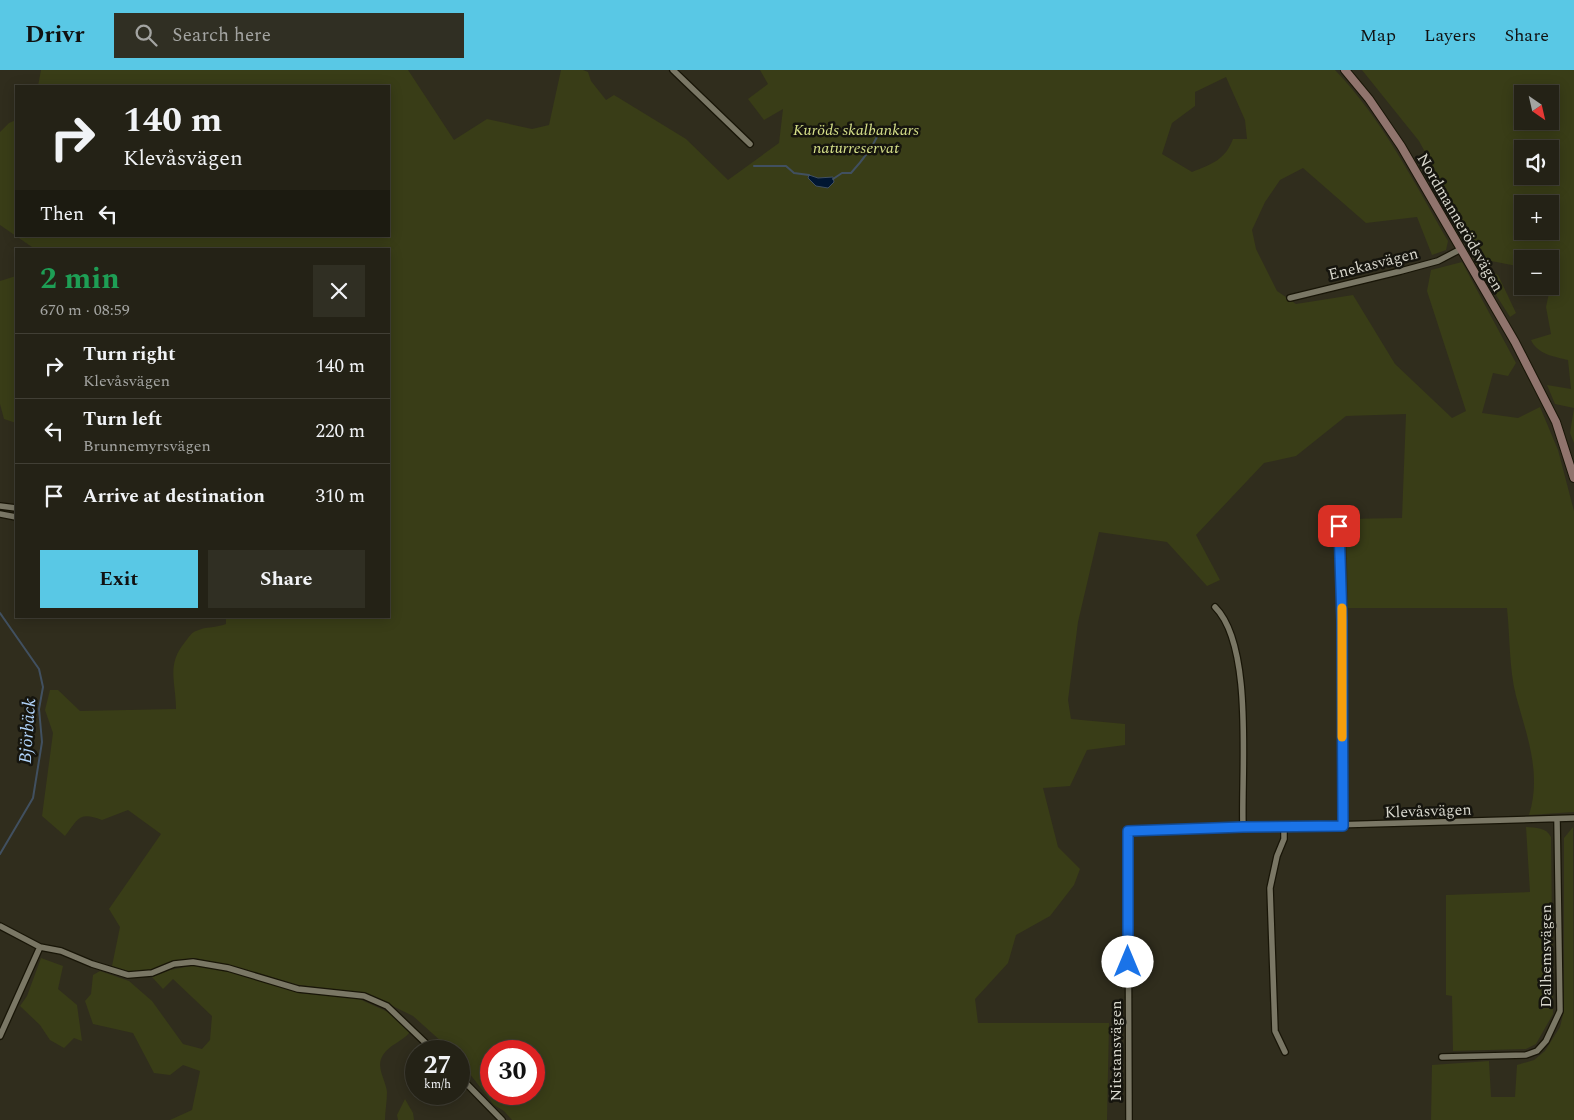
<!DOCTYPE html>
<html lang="en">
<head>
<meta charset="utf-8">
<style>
	body { margin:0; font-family:Spectral,serif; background:#302f23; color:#f1f3f6; height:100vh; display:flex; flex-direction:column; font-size:19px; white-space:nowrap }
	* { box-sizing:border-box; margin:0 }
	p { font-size:16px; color:#a3a4a1 }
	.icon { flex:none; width:28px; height:28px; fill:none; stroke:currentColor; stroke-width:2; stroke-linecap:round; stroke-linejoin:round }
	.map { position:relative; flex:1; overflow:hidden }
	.details { position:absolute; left:15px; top:178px; width:375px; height:370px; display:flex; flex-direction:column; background:#242216; border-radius:0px; box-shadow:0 2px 12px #0003,0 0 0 1px #413f35 }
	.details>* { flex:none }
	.guide { position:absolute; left:15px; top:15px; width:375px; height:152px; border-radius:0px; box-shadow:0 2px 12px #0003,0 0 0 1px #413f35; background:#242216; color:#f1f3f6; overflow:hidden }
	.needle { width:32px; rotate:146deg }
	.controls { position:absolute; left:1514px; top:15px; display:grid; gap:10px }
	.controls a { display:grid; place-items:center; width:45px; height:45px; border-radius:0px; background:#242216; box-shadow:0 2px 12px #0003,0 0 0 1px #413f35; font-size:25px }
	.speed { position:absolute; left:405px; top:970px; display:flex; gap:10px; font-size:25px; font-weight:700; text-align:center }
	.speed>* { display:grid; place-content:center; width:65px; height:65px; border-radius:50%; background:#242216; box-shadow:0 2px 12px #0003,0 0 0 1px #413f35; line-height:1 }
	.speed small { font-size:12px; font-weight:400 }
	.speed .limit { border:8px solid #d22; background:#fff; color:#111 }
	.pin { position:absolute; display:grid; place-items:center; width:42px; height:42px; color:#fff; margin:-21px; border-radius:10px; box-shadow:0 2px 8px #0006 }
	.me { position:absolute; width:55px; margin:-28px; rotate:0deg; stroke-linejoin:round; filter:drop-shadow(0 0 4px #0008) }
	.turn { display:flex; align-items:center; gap:18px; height:105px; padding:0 25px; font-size:22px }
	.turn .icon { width:65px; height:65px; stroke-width:2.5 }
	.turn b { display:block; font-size:35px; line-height:42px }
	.then { display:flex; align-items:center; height:48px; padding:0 25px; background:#0003; gap:10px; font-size:19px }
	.round { display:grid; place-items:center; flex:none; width:52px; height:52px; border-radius:0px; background:#302f23 }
	.overview { display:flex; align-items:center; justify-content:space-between; height:85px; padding:0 25px }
	h1 { font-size:30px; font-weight:700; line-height:38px; color:#1e9e55 }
	.action { display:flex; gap:10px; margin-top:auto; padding:10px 25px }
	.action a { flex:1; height:58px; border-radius:0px; background:#59c8e5; color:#111; font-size:20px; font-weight:700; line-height:58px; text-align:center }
	.action a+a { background:#302f23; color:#f1f3f6 }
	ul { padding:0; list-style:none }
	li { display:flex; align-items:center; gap:15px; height:65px; padding:0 25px; border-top:1px solid #413f35 }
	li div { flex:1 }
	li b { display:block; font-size:19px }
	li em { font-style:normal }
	header { display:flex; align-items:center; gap:30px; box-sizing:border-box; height:70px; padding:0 25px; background:#59c8e5; color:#111 }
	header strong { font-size:24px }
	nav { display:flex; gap:28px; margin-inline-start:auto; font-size:18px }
	.search { width:350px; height:45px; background:#302f23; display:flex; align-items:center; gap:12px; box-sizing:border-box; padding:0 18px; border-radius:0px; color:#a3a4a1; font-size:19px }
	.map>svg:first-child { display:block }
</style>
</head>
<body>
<header>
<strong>Drivr</strong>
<div class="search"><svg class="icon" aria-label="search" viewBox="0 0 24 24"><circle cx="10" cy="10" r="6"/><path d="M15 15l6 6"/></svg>Search here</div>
<nav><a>Map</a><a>Layers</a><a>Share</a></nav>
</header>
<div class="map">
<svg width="1574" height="1050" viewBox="0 0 1574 1050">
	<rect width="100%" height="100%" fill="#302d1d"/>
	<!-- green -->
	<path fill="#393d17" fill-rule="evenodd" d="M41,0H408L454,70L487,49L532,59L549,55L561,0H583L588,2L591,11L606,30L614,25L686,69L728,110L779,73L783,39L764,50L748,29L768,14L760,0H1335C1382,49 1414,112 1448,171L1446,180L1432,185L1417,147L1366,153L1303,98L1280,110L1265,132L1252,160L1256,179L1277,221L1296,234L1353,225L1395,294L1452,348L1466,341L1427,221L1431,200L1462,192L1516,293L1508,306L1493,303L1482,343L1518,348L1540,337L1558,380L1574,441V742L1529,745C1542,704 1527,666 1516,626C1509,598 1510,566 1507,538H1348L1346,449L1402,448L1406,344L1346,346L1296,386L1264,393L1196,465L1220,510L1207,516L1167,472L1099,462L1078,552L1068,630L1071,649L1125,654V675L1087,680L1070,716L1043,718L1058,777L1080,799L1074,815L1050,846L1016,865L1008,893L975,929L978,953H1109L1107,1050H512L504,1041L494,1035L459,990V981H452L413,946L366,923L299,915L229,895L194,888L172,891L151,900L135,903L112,896L120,857L109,839L161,764L128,740L102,750C79,741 78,749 65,766L42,746L53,663L45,640L50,620H58L80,641L176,639C176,612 166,595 185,572C189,567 191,563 196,561C207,556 216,558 226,554V546H389V179H31L32,177L0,155V62L9,53L16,50V166H389V16H38ZM1226,7L1245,50L1247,69H1233C1225,90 1212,94 1192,102L1162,84L1172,53L1195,36V22ZM491,981H534V1024H491Z
		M1362,0H1574V373L1570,363L1574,338L1555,334L1547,315L1571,319L1568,290C1555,287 1537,284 1531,270L1551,264L1546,237L1549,223L1544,216H1550V189H1522V197L1486,190L1488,201L1498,205L1516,243L1510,247L1475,192L1469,164L1419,71ZM1522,24H1550V51H1522ZM1522,79H1550V106H1522ZM1522,134H1550V161H1522Z
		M16,206V353L4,349L0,334V211Z
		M1526,757C1536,758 1546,757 1551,767L1553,944L1536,974L1526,979L1453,981L1452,926L1446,925V825L1530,822Z
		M1573,757L1574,1050H1431L1432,995L1489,991L1491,1027H1515L1517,995L1534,990L1545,981L1560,957L1564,941V768Z
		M41,888L63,896L58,919L77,935L82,971L74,968L64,978L50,970L40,955L20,936L27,926Z
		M196,895L227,901L299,923L357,928L388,942L410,962C402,972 390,974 383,985C375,997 386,1010 387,1022C387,1032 385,1041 385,1050H170L192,1040L200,1001L183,995L170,1005L154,1003L133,963L93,954L85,931L91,924L93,905L100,901L129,911L152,931L183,974L202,979L210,970L212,946L173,909L163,919L152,907L170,900Z
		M405,1029L413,1043L414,1050H398L397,1045Z"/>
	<!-- water -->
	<path fill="#001632" stroke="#415060" d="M809,105L818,108L833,107L834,112L828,118L816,116L808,108Z"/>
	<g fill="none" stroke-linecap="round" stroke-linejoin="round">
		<!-- stream -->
		<path stroke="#415060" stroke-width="2" d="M754,96H786L794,103L809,105
			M833,109L842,103H851C861,92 872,78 878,65
			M0,543L39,599L43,617L39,639L42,672L33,728L0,784"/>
		<defs>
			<path id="street" d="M673,0L750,74
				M1290,228L1401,201L1438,191L1461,179
				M0,436L16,438
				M1338,439L1342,551L1343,756
				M0,444L16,447
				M1215,537C1254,576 1241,702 1243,757
				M1284,758V769L1277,786L1270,818L1275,961L1285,982
				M0,856L40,877L61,881L92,894L128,905L152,903L174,894L193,892L228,898L298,919L364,926L387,936L434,981
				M0,966L40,877
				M1442,987L1526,985L1537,981L1546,971L1560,941L1557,749
				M459,1006L502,1050
				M1129,1050L1128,761L1574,748"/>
			<path id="secondary" d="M1345,0L1369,29L1401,76L1515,272L1556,352L1574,408"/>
		</defs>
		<!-- street casing -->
		<use href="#street" stroke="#181507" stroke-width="8"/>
		<!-- secondary casing -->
		<use href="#secondary" stroke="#181507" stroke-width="10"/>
		<!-- street -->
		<use href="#street" stroke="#7a7765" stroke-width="5.5"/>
		<!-- secondary -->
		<use href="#secondary" stroke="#90746d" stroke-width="8"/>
	</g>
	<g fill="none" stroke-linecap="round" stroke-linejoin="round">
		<defs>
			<path id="route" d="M1128,892V761L1243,757L1343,756L1342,551L1339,456"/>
		</defs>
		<!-- route casing -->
		<use href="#route" stroke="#114b97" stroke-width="12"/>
		<!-- route -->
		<use href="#route" stroke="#1a73e8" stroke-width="9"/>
		<!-- slow -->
		<path stroke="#f59e0b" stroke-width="9" d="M1342,538V667"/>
	</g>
	<g text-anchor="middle" stroke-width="5" stroke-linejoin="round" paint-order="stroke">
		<!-- park labels -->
		<g font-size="16" font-style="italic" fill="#d6e089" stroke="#16150e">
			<text x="856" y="65">Kuröds skalbankars<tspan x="856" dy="18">naturreservat</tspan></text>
		</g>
		<!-- street labels -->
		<g font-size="16" fill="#d8d7cd" stroke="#16150e">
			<text transform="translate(1461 152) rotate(60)" y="6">Nordmannerödsvägen</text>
			<text transform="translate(1373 193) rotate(-14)" y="6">Enekasvägen</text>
			<text transform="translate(1428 740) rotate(-2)" y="6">Klevåsvägen</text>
			<text transform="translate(1545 886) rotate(-90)" y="6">Dalhemsvägen</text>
			<text transform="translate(1115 981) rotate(-90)" y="6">Nitstansvägen</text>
		</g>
		<!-- water labels -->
		<g font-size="18" font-style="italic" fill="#b1d4fb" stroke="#16150e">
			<text transform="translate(27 661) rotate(-86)" y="6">Björbäck</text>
		</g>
	</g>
</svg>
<div class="controls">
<a><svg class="needle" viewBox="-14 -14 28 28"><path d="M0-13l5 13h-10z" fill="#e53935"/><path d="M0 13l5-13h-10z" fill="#a3a4a1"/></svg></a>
<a><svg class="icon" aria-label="sound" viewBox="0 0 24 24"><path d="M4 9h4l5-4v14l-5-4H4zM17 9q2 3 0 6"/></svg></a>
<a>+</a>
<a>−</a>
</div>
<div class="speed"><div>27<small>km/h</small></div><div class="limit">30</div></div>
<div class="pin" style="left:1339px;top:456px;background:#d93025"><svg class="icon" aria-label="arrive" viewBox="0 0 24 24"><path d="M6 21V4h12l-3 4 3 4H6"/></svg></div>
<svg class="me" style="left:1128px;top:892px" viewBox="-20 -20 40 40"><circle r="19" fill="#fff"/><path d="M0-13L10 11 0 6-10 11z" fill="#1a73e8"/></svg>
<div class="guide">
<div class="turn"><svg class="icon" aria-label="right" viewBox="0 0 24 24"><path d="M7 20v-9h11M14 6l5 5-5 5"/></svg><div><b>140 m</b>Klevåsvägen</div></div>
<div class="then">Then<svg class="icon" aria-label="left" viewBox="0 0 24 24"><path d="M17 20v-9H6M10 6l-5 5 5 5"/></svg></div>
</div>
<section class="details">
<div class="overview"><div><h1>2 min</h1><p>670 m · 08:59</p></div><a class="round"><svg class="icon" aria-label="close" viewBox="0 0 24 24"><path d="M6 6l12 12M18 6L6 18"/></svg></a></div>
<ul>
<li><svg class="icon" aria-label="right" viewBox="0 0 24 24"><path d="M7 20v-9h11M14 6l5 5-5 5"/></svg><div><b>Turn right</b><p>Klevåsvägen</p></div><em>140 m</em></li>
<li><svg class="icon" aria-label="left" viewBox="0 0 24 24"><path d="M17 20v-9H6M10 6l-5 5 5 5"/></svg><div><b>Turn left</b><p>Brunnemyrsvägen</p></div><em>220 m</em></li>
<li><svg class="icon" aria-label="arrive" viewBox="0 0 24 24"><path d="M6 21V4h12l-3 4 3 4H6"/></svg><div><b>Arrive at destination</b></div><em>310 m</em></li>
</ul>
<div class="action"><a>Exit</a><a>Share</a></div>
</section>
</div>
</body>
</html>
